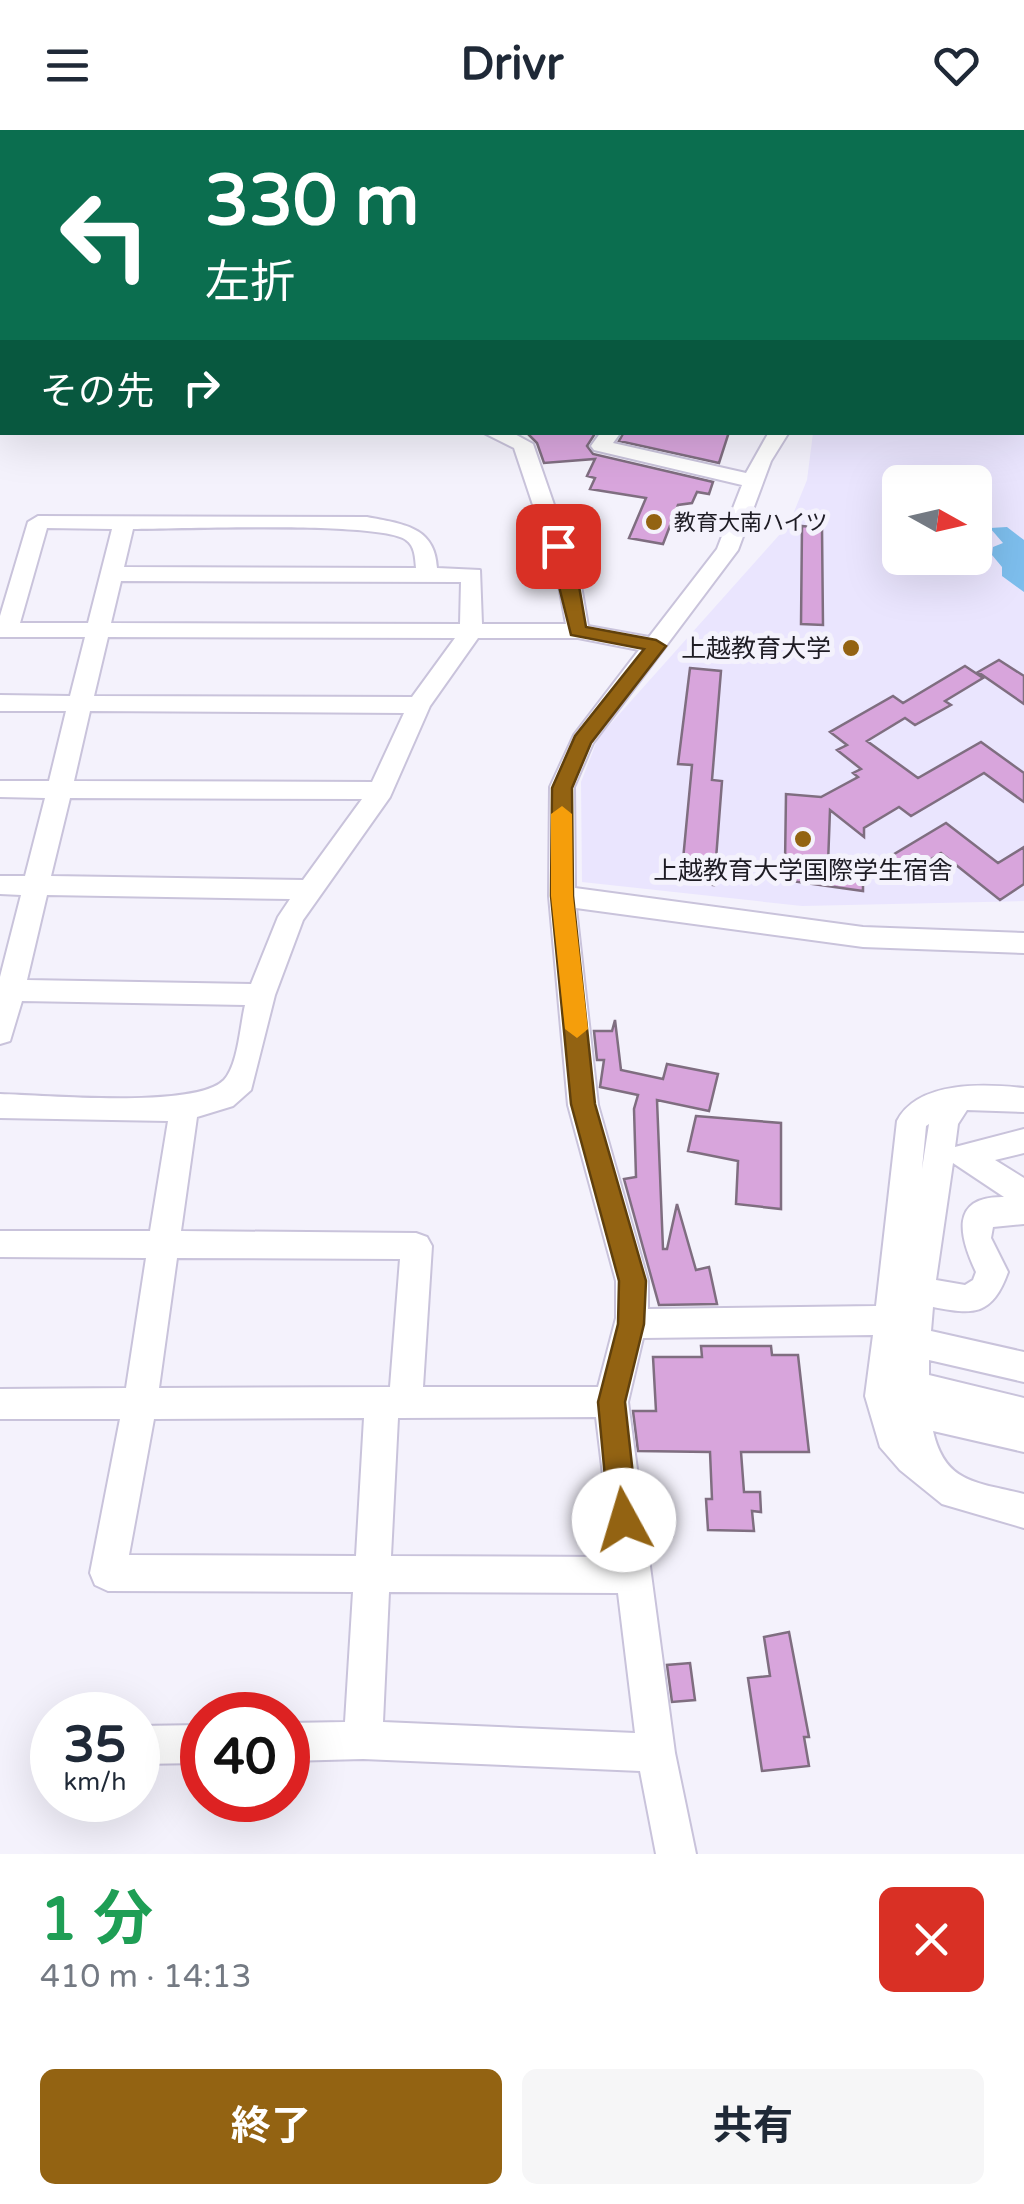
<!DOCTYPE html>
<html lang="ja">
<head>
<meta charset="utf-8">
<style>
	body { margin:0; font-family:"Varela Round","Noto Sans JP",sans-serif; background:#f6f6f7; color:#1f2937; height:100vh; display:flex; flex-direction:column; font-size:38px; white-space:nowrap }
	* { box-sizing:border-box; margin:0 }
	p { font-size:32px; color:#747a83 }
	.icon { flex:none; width:55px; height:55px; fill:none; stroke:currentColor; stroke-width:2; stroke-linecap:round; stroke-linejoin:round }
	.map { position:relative; height:1724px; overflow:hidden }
	.drawer { display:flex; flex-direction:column; background:#fff; flex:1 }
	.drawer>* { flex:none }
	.hud { position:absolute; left:0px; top:0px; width:1025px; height:305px; box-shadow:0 10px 40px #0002; background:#0b6e4f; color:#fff; overflow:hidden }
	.needle { width:65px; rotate:98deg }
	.tools { position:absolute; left:882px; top:335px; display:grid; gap:20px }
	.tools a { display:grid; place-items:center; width:110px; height:110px; border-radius:15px; background:#fff; box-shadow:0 10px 40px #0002; font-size:50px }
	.speed { position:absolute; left:30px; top:1562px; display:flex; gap:20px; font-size:50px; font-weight:700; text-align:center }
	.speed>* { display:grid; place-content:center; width:130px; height:130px; border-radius:50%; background:#fff; box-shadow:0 10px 40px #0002; line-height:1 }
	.speed small { font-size:25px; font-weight:400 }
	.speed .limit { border:15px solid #d22; background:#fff; color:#111 }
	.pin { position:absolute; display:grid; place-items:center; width:85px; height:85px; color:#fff; margin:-42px; border-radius:20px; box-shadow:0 5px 15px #0006 }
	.me { position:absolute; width:110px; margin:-55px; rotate:354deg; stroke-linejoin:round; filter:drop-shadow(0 0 8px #0008) }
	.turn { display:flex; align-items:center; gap:35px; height:210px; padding:0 40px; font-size:45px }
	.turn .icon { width:130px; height:130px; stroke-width:2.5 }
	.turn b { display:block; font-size:70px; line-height:85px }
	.then { display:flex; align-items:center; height:95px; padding:0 40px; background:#0003; gap:20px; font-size:38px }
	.round { display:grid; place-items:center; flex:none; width:105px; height:105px; border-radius:15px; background:#f6f6f7 }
	.headline { display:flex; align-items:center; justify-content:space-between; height:170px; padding:0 40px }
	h1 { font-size:60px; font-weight:700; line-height:75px; color:#1e9e55 }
	.button { display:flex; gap:20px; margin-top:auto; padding:20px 40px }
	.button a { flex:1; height:115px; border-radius:15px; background:#936312; color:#fff; font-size:40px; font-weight:700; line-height:115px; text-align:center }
	.button a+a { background:#f6f6f7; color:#1f2937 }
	header { display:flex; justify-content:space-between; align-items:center; height:130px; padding:0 40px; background:#fff; font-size:45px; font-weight:700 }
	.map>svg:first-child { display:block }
</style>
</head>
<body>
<header><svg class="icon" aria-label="menu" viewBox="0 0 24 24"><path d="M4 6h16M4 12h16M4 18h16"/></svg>Drivr<svg class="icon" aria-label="heart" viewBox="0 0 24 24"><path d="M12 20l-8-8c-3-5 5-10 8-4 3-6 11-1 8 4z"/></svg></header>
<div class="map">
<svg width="1024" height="1724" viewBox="0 0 1024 1724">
	<rect width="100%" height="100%" fill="#f4f2fc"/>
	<!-- built -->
	<path fill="#eae5fe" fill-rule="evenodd" d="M1024,126V771L802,776L582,752L581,652L598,608L789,394L807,350L813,303L1022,302ZM900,352H975V428H900Z"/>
	<!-- green -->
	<path fill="#ebadc8" d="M0,0H859L863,2H2L0,126Z"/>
	<!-- water -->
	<path fill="#7dbeed" d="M1007,397L1024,410V462L1002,446V437L992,425L993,417L1003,413L990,398Z"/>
	<!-- building -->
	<path fill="#d8a5dc" stroke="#7f6e80" stroke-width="2.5" d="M526,302H596L587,316L593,324L713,352L709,364L697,362L692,373L678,375L663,414L629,408L646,368L590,359L595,348L587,346L595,329L544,333L537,313Z
		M624,302H729L719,333L619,311Z
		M802,396L822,398L823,495L801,494Z
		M999,530L1024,546V574L978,542Z
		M965,536L983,548L945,571L951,575L915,595L905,588L867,611L918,648L981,612L1024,643V672L984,643L911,686L899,677L864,698V707L830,680L828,734L863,738V761L791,751L792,735L785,734L786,664L821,667L858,647L853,643L861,639L837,620L847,615L830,602L893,566L903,573Z
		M690,538L721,541L712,650L722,651L714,755L681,751L692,635L678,634Z
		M946,693L998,733L1024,717V754L1000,770L941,723L910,742L891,726Z
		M615,890L621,940L663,949L667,934L718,944L709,981L657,970L663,1119H667L677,1074L696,1140L709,1137L717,1174L659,1175L624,1049L636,1047L634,979L638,965L600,957L604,930H597L594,901H612Z
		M696,986L781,993V1079L736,1074L738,1031L688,1021Z
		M701,1216H771L772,1225H798L809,1322H741L744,1362H760L761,1382L752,1381L754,1401L708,1400L706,1369H712L710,1322L638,1321L633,1281H656L653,1227H702Z
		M649,1378H670L672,1406H650Z
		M789,1502L809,1607H804L809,1636L762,1641L748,1548L770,1546L764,1507Z
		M690,1533L695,1570L672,1572L667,1535Z"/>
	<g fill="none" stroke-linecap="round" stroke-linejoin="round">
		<defs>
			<path id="minor" d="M217,0H238L240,2H219Z
				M999,0H1015L1016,2H1001Z
				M1022,38L1024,39V58H1022Z
				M1024,116V127H1022V116Z
				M482,302H511L533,314L580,450L588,496L649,507L717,419L742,355L594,320L591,316L601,302H621L613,313L746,343L769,302H789L771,331L738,420L593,613L574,657L575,758L863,797L1024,803V823L863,817L576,778L598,975L648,1151V1179L876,1176L897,991C918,950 986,954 1024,958V982L967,980L958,994L955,1017L1024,999V1023L995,1030L1024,1048V1094L993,1097L991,1108L1008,1142C992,1186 974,1185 933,1177L931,1201L1024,1222V1252L929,1230V1245L1024,1268V1322L933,1301C945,1354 977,1352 1024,1364V1398L942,1374L900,1340L880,1317L865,1266L873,1205L643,1208L628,1272L675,1623L696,1724H656L640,1641L363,1629L288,1631V1593L345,1592L353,1462L108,1461L95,1455L90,1443L120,1289H0V1259L126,1258L146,1128L0,1127V1101H150L168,991L0,988V964C44,965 196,979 224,950C238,935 240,896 245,875L22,871L10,911L0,914V847L21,765L0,764V746H25L45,668L0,667V651H49L66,581H0V565L70,566L85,507H0V486L28,392L38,386L367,387C402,394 435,396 437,438L480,440L482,494H566L558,450L514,318ZM47,398L112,399L88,493H20ZM133,399C177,399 381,391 406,410C415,416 415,428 416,438L124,437ZM121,451L461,452L460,494L111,493ZM108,507L455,508L412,567L94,566ZM478,508H578L639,520L574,605L550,657L549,766L568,975L616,1151V1188L598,1257H423L432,1116L427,1107L416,1103L181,1101L197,987L233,976L251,960L275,865L303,790L390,667L430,576ZM90,581L404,583L372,652L74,651ZM70,668L362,669L303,750L51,746ZM47,765L290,769L278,787L251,854L27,850ZM929,994L922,1039L926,996ZM953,1033L1004,1067C948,1066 960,1108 976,1142L973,1150L965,1155L936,1150ZM177,1128L400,1129L390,1257L159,1258ZM596,1287L613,1427L391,1426L398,1288ZM364,1288L356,1426L129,1425L154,1289ZM389,1462L618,1463L635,1603L383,1592Z
				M202,1595V1633L138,1634V1596Z"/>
		</defs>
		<!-- minor casing -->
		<use href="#minor" stroke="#c9c3db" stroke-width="4"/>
		<!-- minor -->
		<use href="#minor" fill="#fff" fill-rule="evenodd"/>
	</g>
	<!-- route -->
	<path fill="#936312" stroke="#60400c" stroke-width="2.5" d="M558,411L566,416L578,450L586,497L656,510L666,516L591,613L572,658L573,766L595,974L646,1151L644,1194L625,1272L638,1390L634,1399L624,1403L614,1399L609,1390L598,1272L618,1194L619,1151L571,974L551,766L552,658L575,606L644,519L571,505L549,416Z"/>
	<!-- slow -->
	<path fill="#f59e0b" d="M562,676L572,684L573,766L588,899L577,908L565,899L551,766V684Z"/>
	<!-- markers -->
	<g fill="#936312" stroke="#f4f2fc" stroke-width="4">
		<circle cx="654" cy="392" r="10"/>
		<circle cx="851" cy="518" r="10"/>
		<circle cx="803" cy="709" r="10"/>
	</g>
	<g text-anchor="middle" stroke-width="10" stroke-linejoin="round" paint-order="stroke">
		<!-- far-poi labels -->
		<g font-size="22" fill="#1e1c24" stroke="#f4f2fc" text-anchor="start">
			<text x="674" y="400">教育大南ハイツ</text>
		</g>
		<!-- poi labels -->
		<g font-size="25" fill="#1e1c24" stroke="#f4f2fc" text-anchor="end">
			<text x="831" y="527">上越教育大学</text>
			<text x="803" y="749" text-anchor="middle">上越教育大学国際学生宿舎</text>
		</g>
	</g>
</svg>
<div class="tools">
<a><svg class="needle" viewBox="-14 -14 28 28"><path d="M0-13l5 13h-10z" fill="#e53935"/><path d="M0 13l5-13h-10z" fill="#747a83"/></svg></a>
</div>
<div class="speed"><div>35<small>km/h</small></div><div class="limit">40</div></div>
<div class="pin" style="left:558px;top:416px;background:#d93025"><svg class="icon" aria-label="arrive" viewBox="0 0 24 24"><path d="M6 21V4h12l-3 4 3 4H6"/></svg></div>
<svg class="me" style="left:624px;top:1390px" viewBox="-20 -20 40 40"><circle r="19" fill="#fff"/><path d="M0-13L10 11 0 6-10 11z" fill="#936312"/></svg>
<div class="hud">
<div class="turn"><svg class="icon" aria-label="left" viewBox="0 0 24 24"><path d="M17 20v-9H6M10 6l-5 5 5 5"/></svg><div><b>330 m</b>左折</div></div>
<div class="then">その先<svg class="icon" aria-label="right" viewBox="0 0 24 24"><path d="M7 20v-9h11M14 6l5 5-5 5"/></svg></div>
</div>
</div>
<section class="drawer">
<div class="headline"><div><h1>1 分</h1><p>410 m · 14:13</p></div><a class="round" style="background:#d93025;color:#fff"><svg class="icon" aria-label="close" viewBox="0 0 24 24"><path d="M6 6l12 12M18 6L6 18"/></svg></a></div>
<div class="button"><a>終了</a><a>共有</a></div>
</section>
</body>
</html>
